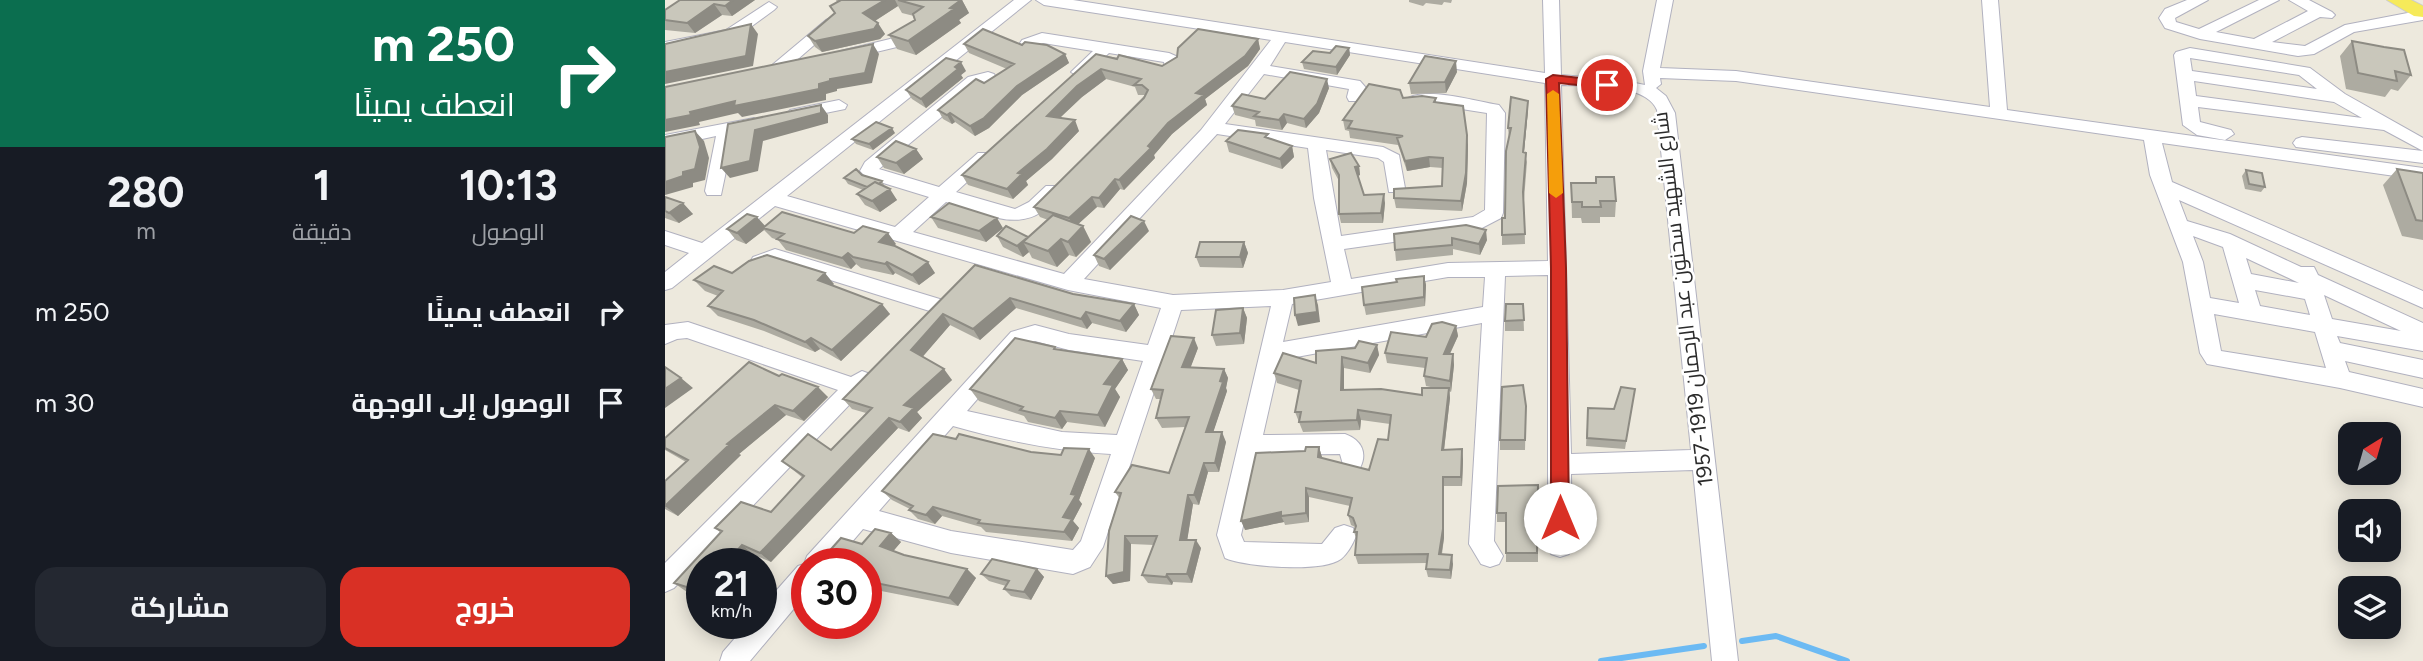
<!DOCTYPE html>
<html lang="ar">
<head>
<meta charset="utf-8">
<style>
	body { margin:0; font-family:Figtree,Cairo,sans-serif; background:#242831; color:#f1f3f6; direction:rtl; height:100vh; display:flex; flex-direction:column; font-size:26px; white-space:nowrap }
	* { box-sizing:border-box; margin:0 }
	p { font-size:23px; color:#9ea1a6 }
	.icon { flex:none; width:38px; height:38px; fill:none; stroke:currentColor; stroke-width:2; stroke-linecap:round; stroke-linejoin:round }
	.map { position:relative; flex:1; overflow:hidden; direction:ltr }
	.details { display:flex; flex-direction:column; background:#171b24; width:665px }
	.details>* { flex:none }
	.hud { background:#0b6e4f; color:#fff; overflow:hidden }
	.needle { width:46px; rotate:37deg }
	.tools { position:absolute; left:1673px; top:422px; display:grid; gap:14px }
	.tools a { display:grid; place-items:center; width:63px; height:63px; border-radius:14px; background:#171b24; box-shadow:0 4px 18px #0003; font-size:35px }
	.speed { position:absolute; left:21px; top:548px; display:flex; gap:14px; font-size:35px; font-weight:700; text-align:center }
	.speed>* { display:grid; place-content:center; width:91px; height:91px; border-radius:50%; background:#171b24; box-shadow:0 4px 18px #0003; line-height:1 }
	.speed small { font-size:18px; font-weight:400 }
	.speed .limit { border:10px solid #d22; background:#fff; color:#111 }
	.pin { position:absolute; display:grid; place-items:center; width:60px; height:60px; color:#fff; margin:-30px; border:4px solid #fff; border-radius:50%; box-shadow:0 2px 7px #0007 }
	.me { position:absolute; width:77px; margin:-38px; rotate:0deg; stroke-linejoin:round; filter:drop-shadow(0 0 5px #0008) }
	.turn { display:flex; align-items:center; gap:24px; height:147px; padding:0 35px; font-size:32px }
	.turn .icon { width:91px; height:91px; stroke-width:2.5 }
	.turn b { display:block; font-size:49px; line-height:60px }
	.eta { display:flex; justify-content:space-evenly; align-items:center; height:119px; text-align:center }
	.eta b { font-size:42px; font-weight:700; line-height:49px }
	.button { display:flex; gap:14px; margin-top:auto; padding:14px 35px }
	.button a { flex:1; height:80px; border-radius:21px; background:#d93025; color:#fff; font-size:28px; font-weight:700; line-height:80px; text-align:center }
	.button a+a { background:#242831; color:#f1f3f6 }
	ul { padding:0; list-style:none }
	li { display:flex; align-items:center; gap:21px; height:91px; padding:0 35px }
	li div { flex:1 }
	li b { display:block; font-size:26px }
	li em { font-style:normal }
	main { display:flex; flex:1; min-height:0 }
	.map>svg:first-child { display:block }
</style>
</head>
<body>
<main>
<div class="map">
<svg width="1758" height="661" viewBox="0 0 1758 661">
	<rect width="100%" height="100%" fill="#ede9dd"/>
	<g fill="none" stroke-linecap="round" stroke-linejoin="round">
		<!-- stream -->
		<path stroke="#6cbaf3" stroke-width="6" d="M1077,641L1111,636L1182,661
			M936,661L1039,646"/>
		<defs>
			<path id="minor" d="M349,0H366L122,196L230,227L264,197L202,178L195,171L200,162L303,77L323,72L329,74L331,77L329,80L315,85L214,169L274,187L313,153H325L328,157L325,161L291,192L350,209L364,202L381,186H395L397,190C365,240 326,215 281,202L248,232L399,274L536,130L606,40L379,5L371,0H408L880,73L878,0H894L896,75L955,80L980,85L978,71L992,0H1008L995,68L1071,71L1325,107L1317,0H1333L1342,110L1758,168V180L1497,143L1507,182L1758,291V308L1514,200L1522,221L1565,234L1636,267H1649L1653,275L1758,323V351L1672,336L1675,343L1758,360V378L1680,361L1684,372L1758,389V407L1675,388L1542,364L1535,353L1518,262L1485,175L1479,140L1071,81L995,78L996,84L991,88L1001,96L1010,113L1073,661H1047L1028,470L906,474L907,546L904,554L895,557L886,554L883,546V275L840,276L829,541L838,556L834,564L825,567L816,564L804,544L817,323L615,360L598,435L680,434C696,440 703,452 695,468L687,471L679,468L675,454L594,455L576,535L579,542L657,544L670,528L679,525L688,528L691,536C688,544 682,554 676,559C657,573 581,567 560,558L552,535L606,306L516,310L438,547L425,567L408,574L286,553L198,529L168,564H142V593L85,661H55L58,652L83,623H96V608L133,566L139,564L142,556L346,332L370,325L404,334L483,345L496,308L403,290L110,206L7,288L0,290V272L24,253L0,245V231L37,243ZM620,42L880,83L883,261L783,263L686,279L679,249L813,230L836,218L838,213L840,113L834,105L828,104C806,100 753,85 738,102L740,106L746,107L758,103L822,113L820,210L808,217L676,236L661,150L713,158L719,162L724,192H738L740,188L734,155L718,147L560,124L599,74L684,89L682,97L684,101H696L702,89L695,81L605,66ZM896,85C922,86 981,83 992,110L1026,450L906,454ZM552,134L643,148L649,198L666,282L618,290L508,295L419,279ZM1528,236L1558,247L1574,303L1545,298L1538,262ZM1581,258L1634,283L1586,274ZM783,277H820L818,307L618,342L627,304ZM1590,290L1640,299L1645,315L1595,306ZM1659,295L1736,331L1667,319ZM1549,314L1650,332L1661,368L1556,351ZM370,341L404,350L478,361L452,435L397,432L302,411L360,344ZM288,426C341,441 391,451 446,454L416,541L408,550L286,531L214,511Z
				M1522,0H1543L1510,18L1511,22L1534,29L1594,0H1614L1551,32L1589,39L1643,11L1624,0H1644L1667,12L1670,15L1667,18L1655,17L1607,42L1640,46L1680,25L1758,10V20L1689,32L1649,54L1633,56L1535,39L1500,28L1494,18L1500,9Z
				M104,2L112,7L109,10L72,37L0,52V42L61,30Z
				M166,18L171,20L174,23L171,26L118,72H106L104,69L106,66L161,20Z
				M248,26L256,31L236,46L182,59L174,54L176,51L225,39Z
				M377,33L504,53L513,57L514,65L506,70L500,68L499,62L444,53L420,75L414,77L406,72L428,51L378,43L363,48L355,43L357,40Z
				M1525,48L1645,68L1680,94L1758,138V151L1719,130L1533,107L1535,122L1566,130L1569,134L1560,140L1532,135L1518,125L1509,55L1511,52ZM1525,58L1634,75L1652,89L1527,71ZM1529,81L1669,102L1697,118L1531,96Z
				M174,100L182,105L180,109L131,119L122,114L125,110Z
				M89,118L98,123L95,127L69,133L56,195H42L40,191L51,136L0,147V135Z
				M1637,137L1758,151V163L1631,147L1628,143L1631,139Z
				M110,249L278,300L281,305L278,310L271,313L111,263L95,269L88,267L85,262L88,257Z
				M23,322L186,377L197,371L205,374L208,380L9,588L0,592V563L173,390L22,338L12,339L0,344V325Z"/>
			<path id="major" d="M1722,0H1746L1758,6V17L1749,16Z"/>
		</defs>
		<!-- minor casing -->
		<use href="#minor" stroke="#b1b1bf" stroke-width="2"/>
		<!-- major casing -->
		<use href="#major" stroke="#ccc" stroke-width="2"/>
		<!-- minor -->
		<use href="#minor" fill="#fff" fill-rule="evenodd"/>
		<!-- major -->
		<use href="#major" fill="#f6ea5a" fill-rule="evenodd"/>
	</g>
	<!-- wall -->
	<path fill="#adaba1" d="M90,0L67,16L57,15L30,33L0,30V10Z
		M171,0H297L304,13L294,20L296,23L251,55L232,49L224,35L250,20L249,16L237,13L233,6L210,21L220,34L215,39L157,52L150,47L143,36L170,14L165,6L172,2Z
		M744,0H787L786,3L779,2L777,5L761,3L758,6L744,2Z
		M593,39L595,49L583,66L540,99L542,105L507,134L489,155L490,158L459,190L455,189L439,208L432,207L413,224L418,226L426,242L411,257L404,255L392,267L367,258L364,252L358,257L338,247L332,236L363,237L383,220L375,217L369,207L480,95H473L470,87L441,79L417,97L395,118L414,131L387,159L361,181L363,185L348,199L303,185L297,175L431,54L497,66Z
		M1687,41L1746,75L1733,91L1726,89L1720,97L1681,89L1675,56Z
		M299,44L357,45L400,54L404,63L357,95L324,128L310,136L290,122L287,124L278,119L273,110L319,83L342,69L304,53Z
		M684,48L685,55L672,75L639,69L637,62Z
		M301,71L296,75L298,78L261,108L247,99L241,90Z
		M792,72L781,93L746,94L744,83Z
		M664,88L654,113L641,128L622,123L617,130L591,126L590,120L570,115L567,106L600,99Z
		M738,98H771V102L803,145L802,183L797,211L731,208L729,198L777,186L778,168L765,167L742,171L733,145L685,138L684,131L680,130L678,120Z
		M863,110L859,152L862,162L859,200L860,244L837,245V218H840L844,138L843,128Z
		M230,133L208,150L191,144L187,139Z
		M604,138L627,146L629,157L617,169L564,152L561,141Z
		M251,149L258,159L239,174L219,168L212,157Z
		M665,159L694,166L695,175L693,176L699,195L720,203L718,223H676L674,214V181L667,168Z
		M1732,169L1758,173V240L1737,236L1718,185Z
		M1581,170L1600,187L1596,192L1580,189L1577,176Z
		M197,175L217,181L220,187L232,200L215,212L200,205L192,194L198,190L183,184L179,178Z
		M931,177L951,201L950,217H935V223H917L916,218H907L906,183H930Z
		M0,197L28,214L14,223L0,218Z
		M266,217L338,228L321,242L273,228Z
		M100,226L189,233L231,244L228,246L270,273L254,285L230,273L228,275L196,268L191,264L186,269L121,250L113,240L107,238L99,230L81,244L71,240L62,229Z
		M484,231L445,270L434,266L429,255Z
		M729,234L822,240L815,255L788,249V255L731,261L730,250Z
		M579,242L583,253L578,268L535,267L531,257Z
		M310,265L408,294L469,304L474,315L461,332L427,323L422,329L351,308L315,340L285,325L257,357L287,380L252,412L257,418L244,432L233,428L106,562L89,555L81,564H37V596L22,592L9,583L56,533L50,528L106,512L138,478L117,461L166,450L201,413L187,409L178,399Z
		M67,273L169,284L167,285L225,314L176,361L155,349L150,352L99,331L53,316L43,306L53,296L40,291L29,280Z
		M759,276L761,285L760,306L701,315L699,305Z
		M858,304L859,331H840V321Z
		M578,308L582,318L579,344L551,346L547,335Z
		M791,326L793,336L785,354H788L789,365L786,392L784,391L785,398L779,449L798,459L797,486H779V538L777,554L788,564L786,579L763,577L761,569L762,563L693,564L690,555L692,541L689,532L690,527L686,525L683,515L685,506L644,497V522L620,525L619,522L580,530L640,451L654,447L657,458L704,470L723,440L725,424L696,420L695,430L638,432L630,412L634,390L612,383L609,373L651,363L712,345L714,355L705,373L679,368V390L757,395L770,388L761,386L759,376L760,368L722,363L720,353Z
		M533,348L525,368L559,369L563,378L561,388L562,391L548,432L561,442L554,472H543L534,505L528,504L522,540L536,548L527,583L508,582L507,585L483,583L477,575L489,545L466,544L465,581L448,584L441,576L455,499L450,492L504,473L520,427L497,428L491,418L496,399H491L486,389Z
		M392,349L457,359L463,370L450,389L455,397L440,427L402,422L397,429L363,422L359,416L314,401L305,389Z
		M114,376L163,397L139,421L121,415L74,454L76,455L13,516L0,509V481L21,462L0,450V438Z
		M970,389L960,449L921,446L923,408L949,409Z
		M861,406L860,450H835V440Z
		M366,452L430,458L414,500L417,504L408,521L414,528L407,541L321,532L316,527L277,516L270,524L253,519L244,510L245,509L227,500L217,491Z
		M873,485V562H841V522H832V513Z
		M226,533L236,542L228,551L239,555L302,569L311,578L293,606L211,590L201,585V564L159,557Z
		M372,569L379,577L366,600L346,596L339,589L341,586L324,581L316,574Z"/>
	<!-- shaded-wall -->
	<path fill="#8d8b83" d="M68,0H90L67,16L60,6Z
		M220,0H230L233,6L205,24L198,13Z
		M296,0H297L304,13L294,20L296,23L251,55L243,41Z
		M49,4L57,15L30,33L22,23Z
		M213,23L220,34L215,39L157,52L150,41Z
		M86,24L93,34L88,66L0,84V72Z
		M593,39L595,49L583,66L540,99L542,105L507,134L489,155L490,158L459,190L454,180L483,146L531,93Z
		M208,44L214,54L207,83L172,89V91L161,94V100L77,117L73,113L34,122L35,125L0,132V120L25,112L70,101L154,84L165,79Z
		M684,48L685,55L672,75L671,67Z
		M400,54L404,63L357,95L324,128L310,136L305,126L352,86Z
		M791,61L792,72L781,93L780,82Z
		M296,62L301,71L296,75L298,78L261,108L256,99Z
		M436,69L441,79L417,97L386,126L382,116L412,86Z
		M662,79L664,88L654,113L641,128L639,119Z
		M863,101V110L858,162V152Z
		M156,105L163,115V123L98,141L93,171L65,178L56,168L90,130Z
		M285,113L290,122L287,124L282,115Z
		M619,114L622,123L617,130L614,120Z
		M410,120L414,131L387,159L361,181L363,185L348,199L342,189L353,173Z
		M227,128L230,133L208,150L204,144Z
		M30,131L39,141L44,158L40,180L28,183V187L0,195V182L18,172Z
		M802,135L803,145L802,183L797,211L796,201Z
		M627,146L629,157L617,169L615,159Z
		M251,149L258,159L239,174L231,163Z
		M764,157L765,167L742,171L740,161Z
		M694,166L695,175L692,176L690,167Z
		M450,179L455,189L439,208L434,198Z
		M225,189L232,200L215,212L207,201Z
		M719,194L720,203L718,223L716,213Z
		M427,197L432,207L409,228L404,218Z
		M18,203L28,214L14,223L4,213Z
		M92,217L102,228H98L99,230L81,244L72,233Z
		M332,218L338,228L321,242L314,231Z
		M479,221L484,231L445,270L439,259Z
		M418,226L426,242L411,257L403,242Z
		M821,230L822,240L815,255L814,244Z
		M223,233L231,244L221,252L214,242Z
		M396,239L404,255L392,267L383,251Z
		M358,242L364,252L358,257L352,246Z
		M579,242L583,253L578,268L575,257Z
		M183,253L191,264L186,269L177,258Z
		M222,262L230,273L228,275L220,264Z
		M263,262L270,273L254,285L247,275Z
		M160,273L169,284L161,291L153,280Z
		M759,276L761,285L760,306L759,297Z
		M650,295L653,305L655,322L633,326L630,315Z
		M345,298L351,308L315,340L308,329Z
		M217,304L225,314L176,361L167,350Z
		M469,304L474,315L461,332L455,321Z
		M578,308L582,318L579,344L575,333Z
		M421,312L427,323L422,329L416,319Z
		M278,314L285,325L254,361L246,350Z
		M791,326L793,336L780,364L779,354Z
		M146,338L155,349L150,352L140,342Z
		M529,338L533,348L522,377L517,367Z
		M712,345L714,355L705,373L703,363Z
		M788,354L789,365L786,392L785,381Z
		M677,357L679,368V400L676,390Z
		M457,359L463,370L450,389L455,397L440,427L433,415L439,384Z
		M279,369L287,380L252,412L257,418L244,432L235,422L239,405Z
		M559,369L563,378L561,388L562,391L545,442L541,432Z
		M16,378L28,388L0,408V389Z
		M153,387L163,397L139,421L128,411Z
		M784,388L785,398L778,459L777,450Z
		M110,405L121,415L74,454L76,455L13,516L0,506L62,444Z
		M693,410L696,420L695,430L692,420Z
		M395,411L402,422L397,429L390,418Z
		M224,418L233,428L106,562L95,553Z
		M557,432L561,442L554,472L550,463Z
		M654,447L657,457L656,466L653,457Z
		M424,449L430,458L414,500L417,504L408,521L414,528L407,541L399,532L398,517Z
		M797,449L798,459L797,486L796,477Z
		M539,463L543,472L534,505L529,495Z
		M778,477L779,486V538L775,563L774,554Z
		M641,488L644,497V522L641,513Z
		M523,495L528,504L521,548L515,540Z
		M268,507L277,516L270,524L261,515Z
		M616,512V516L619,522L580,530L576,521Z
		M226,533L236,542L225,555L215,546Z
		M460,536L466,544L465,581L448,584L441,576Z
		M531,540L536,548L527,583L522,574Z
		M77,545L89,555L81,564H60Z
		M787,555L788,564L786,579L785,570Z
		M302,569L311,578L293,606L284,598Z
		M372,569L379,577L366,600L359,592Z
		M502,574L508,582L507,585L501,577Z"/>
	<!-- building -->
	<path fill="#c9c7bb" stroke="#8d8b83" stroke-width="2" d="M15,0H68L60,6L49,4L22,23L0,20V10Z
		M176,0H220L198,13L213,23L209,29L150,41L143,36L170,13L165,6Z
		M233,0H296L285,8L289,9L243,41L224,35L250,20L248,14L258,7Z
		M86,24L81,56L0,72V44Z
		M318,29L357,45L360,42L382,45L400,54L352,86L319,118L305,126L285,113L282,115L273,110L311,79L319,83L349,64L299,44Z
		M533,29L593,39L580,56L531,93L539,95L503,123L483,146L486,148L454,180L450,179L434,198L427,197L404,218L369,207L479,98L483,90L477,85H469L476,79L436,69L412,86L382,116L410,120L382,149L353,173L357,174L342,189L297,175L431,54L452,59L454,55L497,66L512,57L513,48Z
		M1687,41L1719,47L1739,50L1746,75L1730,71L1732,81L1693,73Z
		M208,44L200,73L165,79V81L154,84V89L69,106L70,101L25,112L26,115L0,120V87Z
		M671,46L684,48L671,67L637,62L648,51L665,53Z
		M760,56L791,61L780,82L744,83Z
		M281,58L296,62L290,67L293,69L256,99L241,90Z
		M625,72L662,79L652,104L639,119L619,114L614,120L589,116L594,112L567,106L577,94L600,99Z
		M704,84L735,90L738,98L757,96L771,98L769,102L798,106L802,135L801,173L796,201L729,198V189L777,186L778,158L764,157L740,161L732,138L738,136L683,128L687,121L678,120Z
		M846,97L863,101L858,152L861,153L858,192L860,234L837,235V218H840L841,151L846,128H843Z
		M156,105V113L90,130L85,161L56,168L63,124Z
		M211,122L227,128L204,144L187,139Z
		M573,130L603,134L600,137L627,146L615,159L561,141Z
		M30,131L35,147L30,169L18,172V176L0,182V137Z
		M231,141L251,149L231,163L212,157Z
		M686,153L694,166L690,167L699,195L719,194L716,213L674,214V175L665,159Z
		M191,169L197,175L217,181L214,184L210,182L202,187L179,178Z
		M1732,169L1758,173V221L1751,220Z
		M1581,170L1597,173L1600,187L1584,184Z
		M931,177H949L951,201H935L936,207H917V202H907L906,183H931Z
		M210,182L225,189L207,201L192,194Z
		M0,197L18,203L4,213L0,211Z
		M284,203L332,218L314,231L266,217Z
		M117,212L189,233L198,226L223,233L214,242L230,246L263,262L247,275L222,262L220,264L188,257L183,253L177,258L112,239L119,234L98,228Z
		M82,214L92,217L72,233L62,229Z
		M388,215L418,226L403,242L396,239L383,251L358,242Z
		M466,216L479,221L439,259L429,255Z
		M801,225L821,230L814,244L787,238V245L730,250L729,234Z
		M341,226L363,237L352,246L332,236Z
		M535,242H579L575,257H531Z
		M102,255L160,273L153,280L217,304L167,350L146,338L140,342L89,320L43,306L58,291L29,280L49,266L67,273L84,261Z
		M310,265L408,294L469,304L455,321L421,312L416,319L345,298L308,329L278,314L246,350L279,369L239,405L249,408L235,422L224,418L95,553L77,545L60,564H37V592L9,583L57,531L50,528L76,502L106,512L139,476L117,461L143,434L166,450L207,408L178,399Z
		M759,276V297L699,305L697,287L732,282L731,279Z
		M650,295L652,312L630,315L629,298Z
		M841,304H858L859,320L840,321Z
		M578,308L575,333L547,335L551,310Z
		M777,322L791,326L779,354H788L785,381L759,376L762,358L720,353L726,332L761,337L767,324Z
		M506,336L529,338L517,367L559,369L555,381L558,382L541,432H557L550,463H539L529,495H523L515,540H531L522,574H502L501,577L477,575L492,536H460L459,572L441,576L444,531L456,493L450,492L467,465L504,473L524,417L491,418L498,390L486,389Z
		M350,338L390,347L389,349L457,359L439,384L448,385L433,415L395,411L390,418L355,410L358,407L305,389Z
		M694,341L712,345L703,363L677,357L676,390L716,389L757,395V388H784L777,450L797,449L796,477H778V529L774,554L787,555L785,570L761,569L763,554L690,555L692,532H689L691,526L688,518L683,515L687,498L641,488V513L616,516V512L576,521L591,453L640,451L641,447H654L653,457L704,470L713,439L723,440L726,415L693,410L692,420L634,422L636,412H630L636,381L609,373L618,353L651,363V351L690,348Z
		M84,362L114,376L117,374L153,387L128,411L110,405L62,444L64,445L0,506V481L23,460L0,448V438Z
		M0,367L16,378L0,389Z
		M858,385L861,406L860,440H835L837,387Z
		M956,387L970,389L961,441L922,438L923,408L949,409Z
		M268,434L291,439L294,434L366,452L396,455L399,448L424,449L406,494L411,495L398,517L407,519L399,532L313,523L315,520L268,507L261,515L244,510L248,506L217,491Z
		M873,485L872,553H841V513H832L833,486Z
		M210,529L226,533L215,546L239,555L302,569L284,598L201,581V564L141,563L146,558L159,557L176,538L197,544Z
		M327,559L372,569L359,592L339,589L344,581L316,574Z"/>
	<!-- route -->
	<path fill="#d93025" stroke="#8d1f18" stroke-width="2" d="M888,75L942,81L949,85L942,88L894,83L901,268L904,518L901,524L895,527L888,524L886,518V268L881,79Z"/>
	<!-- slow -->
	<path fill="#f59e0b" d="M888,90L894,94L898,193L891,198L884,193L882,94Z"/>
	<g text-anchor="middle" stroke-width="5" stroke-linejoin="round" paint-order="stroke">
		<!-- street labels -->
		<g font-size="21" fill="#2b2b2b" stroke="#fff">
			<text transform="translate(1018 299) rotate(-97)" y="7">شارع الشهيد سحنون عبد الرحمان 1919-1957</text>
		</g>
	</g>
</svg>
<div class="tools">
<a><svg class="needle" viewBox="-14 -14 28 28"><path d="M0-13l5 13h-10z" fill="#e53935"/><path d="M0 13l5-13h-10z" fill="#9ea1a6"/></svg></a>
<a><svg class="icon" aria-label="sound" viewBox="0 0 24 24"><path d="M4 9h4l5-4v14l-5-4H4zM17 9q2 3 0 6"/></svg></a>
<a><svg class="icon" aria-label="layers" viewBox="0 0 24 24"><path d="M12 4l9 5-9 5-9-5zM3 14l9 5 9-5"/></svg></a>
</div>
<div class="speed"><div>21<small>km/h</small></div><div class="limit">30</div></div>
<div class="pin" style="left:942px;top:85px;background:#d93025"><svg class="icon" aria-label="arrive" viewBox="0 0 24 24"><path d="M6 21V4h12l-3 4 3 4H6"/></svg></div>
<svg class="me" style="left:895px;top:518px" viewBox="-20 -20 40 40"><circle r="19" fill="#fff"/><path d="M0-13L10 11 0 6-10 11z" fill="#d93025"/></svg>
</div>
<section class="details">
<div class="hud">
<div class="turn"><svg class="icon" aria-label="right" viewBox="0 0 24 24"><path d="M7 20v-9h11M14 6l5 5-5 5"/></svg><div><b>250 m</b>انعطف يمينًا</div></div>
</div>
<div class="eta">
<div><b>10:13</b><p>الوصول</p></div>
<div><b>1</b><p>دقيقة</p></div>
<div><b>280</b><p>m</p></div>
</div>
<ul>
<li><svg class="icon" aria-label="right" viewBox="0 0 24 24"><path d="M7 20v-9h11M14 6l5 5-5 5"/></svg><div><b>انعطف يمينًا</b></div><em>250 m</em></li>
<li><svg class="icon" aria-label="arrive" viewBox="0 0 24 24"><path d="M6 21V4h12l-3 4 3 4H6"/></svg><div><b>الوصول إلى الوجهة</b></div><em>30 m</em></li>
</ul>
<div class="button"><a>خروج</a><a>مشاركة</a></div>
</section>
</main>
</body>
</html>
